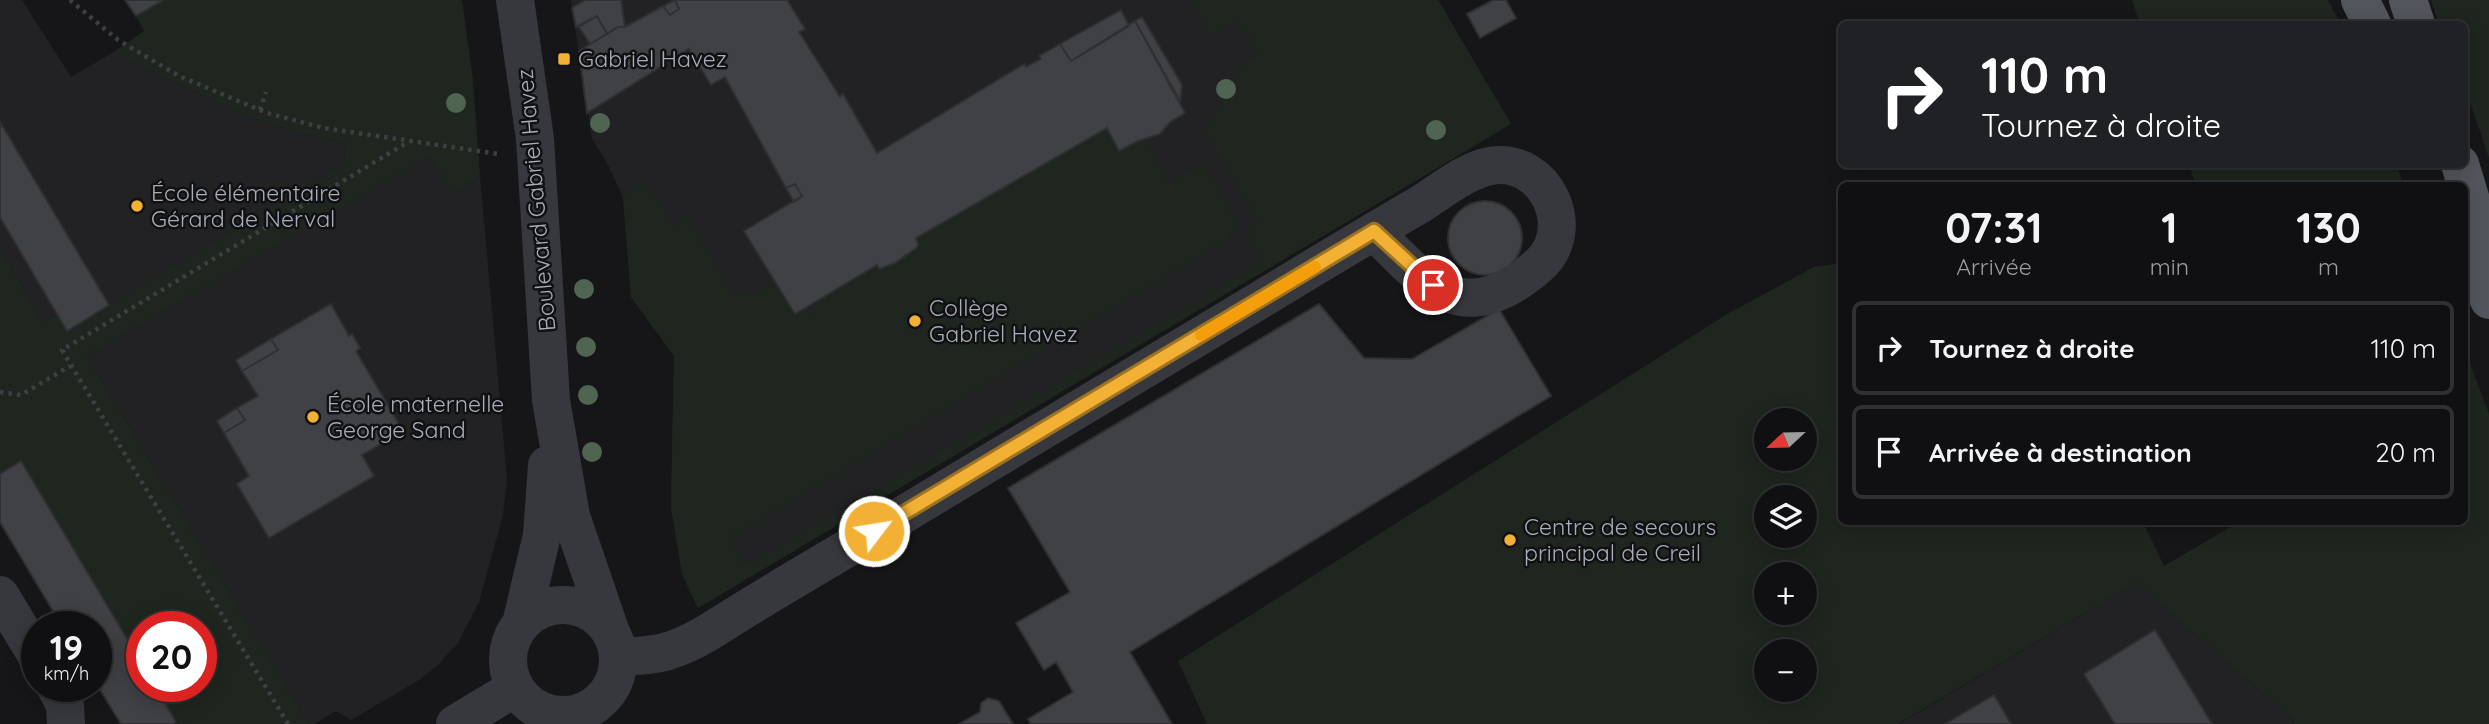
<!DOCTYPE html>
<html lang="fr">
<head>
<meta charset="utf-8">
<style>
	body { margin:0; font-family:Quicksand,sans-serif; background:#19191b; color:#f1f3f6; height:100vh; display:flex; flex-direction:column; font-size:26px; white-space:nowrap }
	* { box-sizing:border-box; margin:0 }
	p { font-size:23px; color:#9c9d9f }
	.icon { flex:none; width:38px; height:38px; fill:none; stroke:currentColor; stroke-width:2; stroke-linecap:round; stroke-linejoin:round }
	.map { position:relative; flex:1; overflow:hidden }
	.details { position:absolute; left:1838px; top:182px; width:630px; height:343px; display:flex; flex-direction:column; background:#101012; border-radius:10px; box-shadow:0 4px 18px #0003,0 0 0 2px #303032 }
	.details>* { flex:none }
	.top-card { position:absolute; left:1838px; top:21px; width:630px; height:147px; border-radius:10px; box-shadow:0 4px 18px #0003,0 0 0 2px #303032; background:#202124; color:#fff; overflow:hidden }
	.needle { width:46px; rotate:248deg }
	.tools { position:absolute; left:1754px; top:408px; display:grid; gap:14px }
	.tools a { display:grid; place-items:center; width:63px; height:63px; border-radius:50%; background:#101012; box-shadow:0 4px 18px #0003,0 0 0 2px #303032; font-size:35px }
	.speed { position:absolute; left:21px; top:611px; display:flex; gap:14px; font-size:35px; font-weight:700; text-align:center }
	.speed>* { display:grid; place-content:center; width:91px; height:91px; border-radius:50%; background:#101012; box-shadow:0 4px 18px #0003,0 0 0 2px #303032; line-height:1 }
	.speed small { font-size:18px; font-weight:400 }
	.speed .limit { border:10px solid #d22; background:#fff; color:#111 }
	.pin { position:absolute; display:grid; place-items:center; width:60px; height:60px; color:#fff; margin:-30px; border:4px solid #fff; border-radius:50%; box-shadow:0 2px 7px #0007 }
	.me { position:absolute; width:77px; margin:-38px; rotate:59deg; stroke-linejoin:round; filter:drop-shadow(0 0 5px #0008) }
	.turn { display:flex; align-items:center; gap:24px; height:147px; padding:0 28px; font-size:32px }
	.turn .icon { width:91px; height:91px; stroke-width:2.5 }
	.turn b { display:block; font-size:49px; line-height:60px }
	.eta { display:flex; justify-content:space-evenly; align-items:center; height:119px; text-align:center }
	.eta b { font-size:42px; font-weight:700; line-height:49px }
	ul { padding:0; list-style:none }
	li { display:flex; align-items:center; gap:21px; height:94px; margin:0 14px 10px; padding:0 14px; border:4px solid #303032; border-radius:10px }
	li div { flex:1 }
	li b { display:block; font-size:26px }
	li em { font-style:normal }
	.map>svg:first-child { display:block }
</style>
</head>
<body>
<div class="map">
<svg width="2489" height="724" viewBox="0 0 2489 724">
	<rect width="100%" height="100%" fill="#161618"/>
	<!-- built -->
	<path fill="#222225" d="M0,0H22L71,77L114,52L244,115L302,134L344,141L345,164L67,331L43,322L0,248Z
		M571,0H1438L1511,124L698,608L682,574L671,507L674,356L631,297L623,197L607,163L592,139Z
		M430,155L452,194L480,176L507,479L503,515L479,602L458,643L437,666L419,680L351,720L336,711L314,724H309L87,356Z
		M2136,583L2293,720L2294,724H1899Z"/>
	<!-- green -->
	<path fill="#1e261f" fill-rule="evenodd" d="M163,0H462L473,80L480,176L452,194L430,156L87,356L309,724H177L155,686H201V626H142V664L21,461L0,474V248L43,322L57,315L67,330L345,164L344,141L302,134L244,115L114,52L144,31L136,16Z
		M1190,0H1438L1511,124L698,608L682,574L671,507L674,356L631,297L623,197L647,181L674,226L689,217L735,297L746,290L749,296L776,283L794,314L805,307L810,315L818,299L877,265L879,269L895,263L916,248L918,245L916,238L1107,128L1138,141L1146,140L1168,182L1204,163L1241,227L1228,235L1229,239L734,536C734,548 738,558 748,564L1262,262L1244,231L1257,222L1205,132L1240,65L1258,55L1239,21L1211,36Z
		M2132,0H2328L2340,24H2140Z
		M2431,0H2489V158L2464,85V24H2439Z
		M2189,165H2396L2404,185H2196Z
		M1841,263V522H2143L2164,566L2239,522H2464V347L2489,414V724H2294L2293,720L2136,583L1898,724H1207L1178,661L1729,313L1814,267ZM1766,420H1804V458H1766ZM1766,497H1804V536H1766ZM1766,574H1804V612H1766ZM1766,651H1804V690H1766Z"/>
	<!-- building -->
	<path fill="#404145" stroke="#303034" stroke-width="2" d="M125,0H163L136,16Z
		M585,0H621L625,27H618L607,34L597,16L576,27L572,8Z
		M675,0H787L805,29L799,32L840,97L843,94L877,153L1024,64L1026,67L1041,59L1039,56L1060,44L1071,61L1135,21L1185,113L1170,122L1160,134L1138,141L1119,151L1107,128L916,238L918,245L916,248L895,263L879,269L877,265L795,314L744,231L802,196L795,184L786,188L725,77L711,85L689,49L587,113L579,51L618,27H625L663,6L670,15L679,9Z
		M675,0L679,9L670,15L663,6Z
		M1493,0H1506L1516,18L1480,38L1467,14Z
		M1121,10L1129,26L1071,61L1060,44Z
		M597,16L607,34L590,44L579,27Z
		M1142,17L1182,85L1180,101L1135,21Z
		M0,122L109,305L67,331L0,217Z
		M795,184L802,196L794,202L786,188Z
		M1448 238a37 37 0 1 1 74 0a37 37 0 1 1-74 0Z
		M331,304L349,336L352,334L360,348L356,351L403,431L362,455L374,476L269,538L237,484L249,476L224,433L245,420L237,408L258,396L242,371L278,350L271,339Z
		M1319,304L1364,358L1412,359L1499,309L1551,396L1130,652L1172,724H1031L1028,719L1073,692L1056,662L1044,670L1016,623L1070,592L1008,488Z
		M271,339L278,350L242,371L236,360Z
		M237,408L245,420L224,433L217,421Z
		M21,461L142,664V686H155L176,722L173,724H121L96,683V626H62L0,522V474Z
		M2155,630L2212,724H2115L2084,674Z
		M1994,695L2011,724H1945Z
		M988,698L999,701L1013,724H959L980,712L981,703Z"/>
	<g fill="none" stroke-linecap="round" stroke-linejoin="round">
		<!-- path -->
		<path stroke="#3d3f44" stroke-width="4.5" stroke-dasharray="3.5 5" stroke-linecap="butt" d="M70,0L118,40L179,76L267,113L324,128L499,154
			M260,110L266,92
			M0,392L21,395L70,366
			M288,724L62,350L408,142"/>
		<!-- minor -->
		<path stroke="#37383d" stroke-width="38" d="M515,0L535,139L551,400L571,516L611,633
			M0,595L37,656
			M508 660a55 55 0 1 1 110 0a55 55 0 1 1-110 0Z
			M521,624L542,535L547,465
			M618,657C636,656 654,656 671,650C699,641 724,622 749,607C793,580 838,554 883,527C1005,453 1127,380 1250,306C1306,272 1362,238 1419,205C1440,192 1465,171 1490,166C1546,156 1580,230 1538,266C1465,329 1429,288 1374,231
			M55,686L65,705L66,724
			M455,724L515,688"/>
		<!-- major -->
		<path stroke="#53555c" stroke-width="38" d="M2360,0L2372,24
			M2408,0L2416,24
			M2460,164L2489,260
			M2464,241L2489,300"/>
	</g>
	<!-- trees -->
	<g fill="#506452">
		<circle cx="1226" cy="89" r="10"/>
		<circle cx="456" cy="103" r="10"/>
		<circle cx="600" cy="123" r="10"/>
		<circle cx="1436" cy="130" r="10"/>
		<circle cx="584" cy="289" r="10"/>
		<circle cx="586" cy="347" r="10"/>
		<circle cx="588" cy="395" r="10"/>
		<circle cx="592" cy="452" r="10"/>
	</g>
	<g fill="none" stroke-linecap="round" stroke-linejoin="round">
		<defs>
			<path id="route" d="M874,531L1374,231L1433,285"/>
		</defs>
		<!-- route casing -->
		<use href="#route" stroke="#9d7322" stroke-width="18"/>
		<!-- route -->
		<use href="#route" stroke="#f2b134" stroke-width="12"/>
		<!-- slow -->
		<path stroke="#f59e0b" stroke-width="12" d="M1201,335L1315,267"/>
	</g>
	<!-- markers -->
	<g fill="#f2b134" stroke="#111113" stroke-width="2.5">
		<rect x="557" y="52" width="14" height="14" rx="3.5"/>
		<circle cx="137" cy="206" r="7"/>
		<circle cx="915" cy="321" r="7"/>
		<circle cx="313" cy="417" r="7"/>
		<circle cx="1510" cy="540" r="7"/>
	</g>
	<g text-anchor="middle" stroke-width="5" stroke-linejoin="round" paint-order="stroke">
		<!-- poi labels -->
		<g font-size="23" fill="#a8adb8" stroke="#111113" text-anchor="start">
			<text x="578" y="67">Gabriel Havez</text>
			<text x="151" y="201">École élémentaire<tspan x="151" dy="26">Gérard de Nerval</tspan></text>
			<text x="929" y="316">Collège<tspan x="929" dy="26">Gabriel Havez</tspan></text>
			<text x="327" y="412">École maternelle<tspan x="327" dy="26">George Sand</tspan></text>
			<text x="1524" y="535">Centre de secours<tspan x="1524" dy="26">principal de Creil</tspan></text>
		</g>
		<!-- street labels -->
		<g font-size="23" fill="#a8adb8" stroke="#111113">
			<text transform="translate(536 200) rotate(-95)" y="8">Boulevard Gabriel Havez</text>
		</g>
	</g>
</svg>
<div class="tools">
<a><svg class="needle" viewBox="-14 -14 28 28"><path d="M0-13l5 13h-10z" fill="#e53935"/><path d="M0 13l5-13h-10z" fill="#9c9d9f"/></svg></a>
<a><svg class="icon" aria-label="layers" viewBox="0 0 24 24"><path d="M12 4l9 5-9 5-9-5zM3 14l9 5 9-5"/></svg></a>
<a>+</a>
<a>−</a>
</div>
<div class="speed"><div>19<small>km/h</small></div><div class="limit">20</div></div>
<div class="pin" style="left:1433px;top:285px;background:#d93025"><svg class="icon" aria-label="arrive" viewBox="0 0 24 24"><path d="M6 21V4h12l-3 4 3 4H6"/></svg></div>
<svg class="me" style="left:874px;top:531px" viewBox="-20 -20 40 40"><circle r="17" fill="#f2b134" stroke="#fff" stroke-width="3"/><path d="M0-11L8 9 0 5-8 9z" fill="#fff"/></svg>
<div class="top-card">
<div class="turn"><svg class="icon" aria-label="right" viewBox="0 0 24 24"><path d="M7 20v-9h11M14 6l5 5-5 5"/></svg><div><b>110 m</b>Tournez à droite</div></div>
</div>
<section class="details">
<div class="eta">
<div><b>07:31</b><p>Arrivée</p></div>
<div><b>1</b><p>min</p></div>
<div><b>130</b><p>m</p></div>
</div>
<ul>
<li><svg class="icon" aria-label="right" viewBox="0 0 24 24"><path d="M7 20v-9h11M14 6l5 5-5 5"/></svg><div><b>Tournez à droite</b></div><em>110 m</em></li>
<li><svg class="icon" aria-label="arrive" viewBox="0 0 24 24"><path d="M6 21V4h12l-3 4 3 4H6"/></svg><div><b>Arrivée à destination</b></div><em>20 m</em></li>
</ul>
</section>
</div>
</body>
</html>
